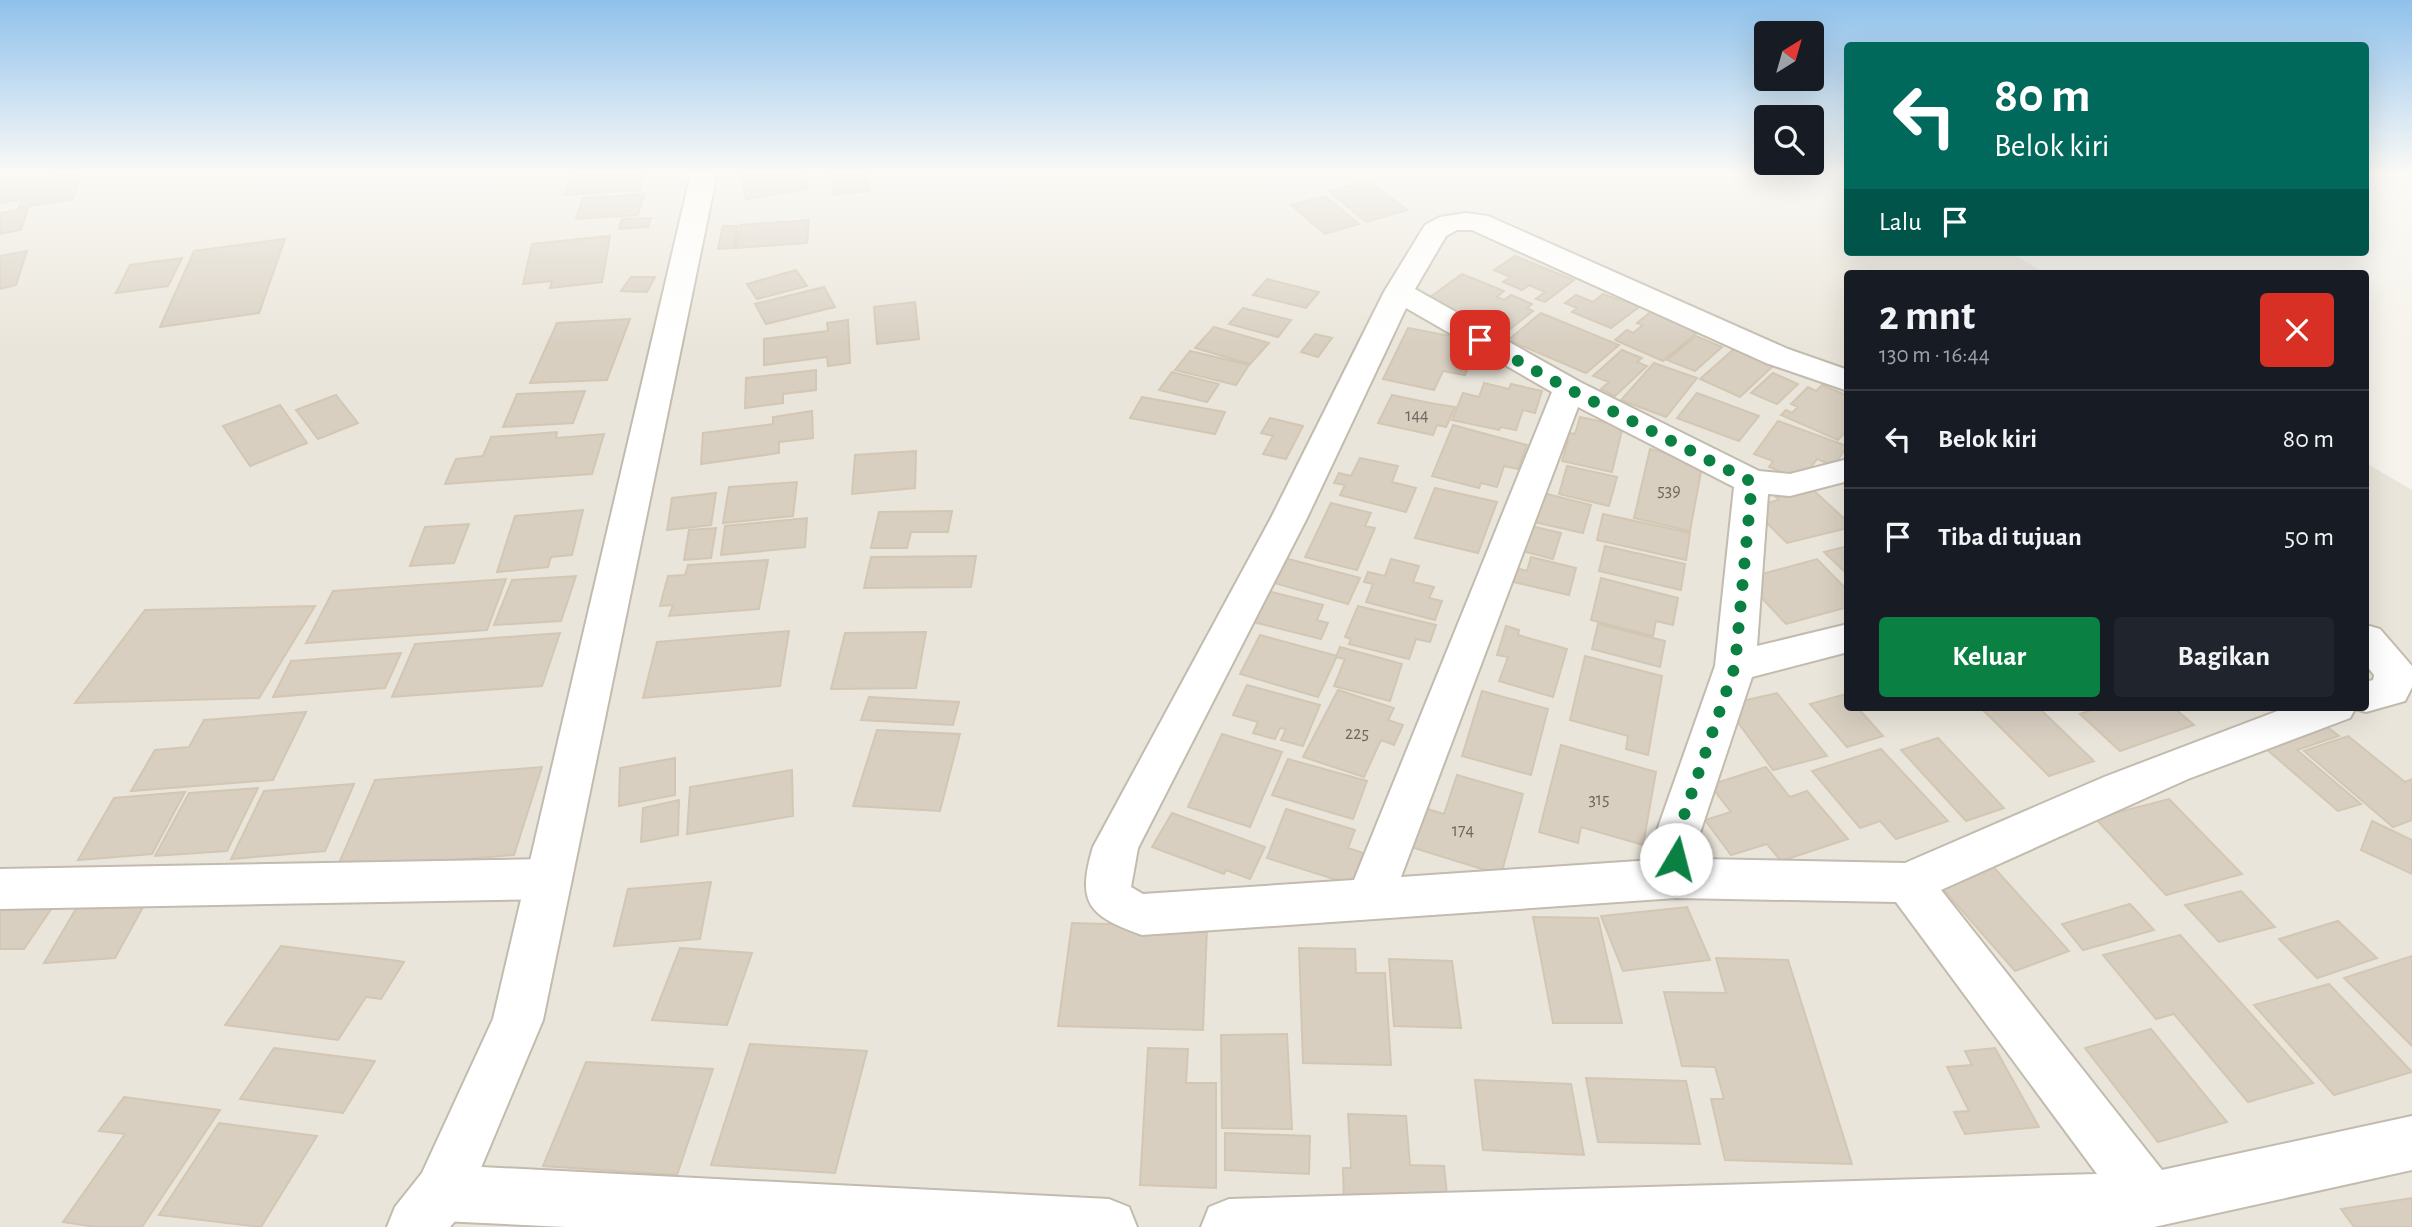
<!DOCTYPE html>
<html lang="id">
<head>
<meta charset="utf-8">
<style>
	body { margin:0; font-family:"Alegreya Sans",sans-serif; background:#20242c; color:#f1f3f6; height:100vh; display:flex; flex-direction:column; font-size:26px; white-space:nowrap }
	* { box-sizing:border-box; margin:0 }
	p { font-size:23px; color:#9ea1a6 }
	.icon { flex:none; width:38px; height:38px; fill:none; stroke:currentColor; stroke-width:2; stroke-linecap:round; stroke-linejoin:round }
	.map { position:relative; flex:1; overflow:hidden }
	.side { position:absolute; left:1844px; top:270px; width:525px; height:441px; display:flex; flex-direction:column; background:#171b24; border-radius:7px; box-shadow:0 7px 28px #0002 }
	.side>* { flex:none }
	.top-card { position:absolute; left:1844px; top:42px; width:525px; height:214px; border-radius:7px; box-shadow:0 7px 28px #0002; background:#00695c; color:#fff; overflow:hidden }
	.needle { width:46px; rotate:37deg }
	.fabs { position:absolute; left:1754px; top:21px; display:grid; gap:14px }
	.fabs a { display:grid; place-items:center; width:70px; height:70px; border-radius:7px; background:#171b24; box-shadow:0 7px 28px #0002; font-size:35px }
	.pin { position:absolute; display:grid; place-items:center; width:60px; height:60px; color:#fff; margin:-30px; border-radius:14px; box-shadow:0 4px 10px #0006 }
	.me { position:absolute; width:77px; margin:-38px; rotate:8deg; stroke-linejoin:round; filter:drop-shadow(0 0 5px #0008) }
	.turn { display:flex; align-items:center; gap:24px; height:147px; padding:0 35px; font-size:32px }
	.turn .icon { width:91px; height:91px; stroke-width:2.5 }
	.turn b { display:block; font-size:49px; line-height:60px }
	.then { display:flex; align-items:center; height:66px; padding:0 35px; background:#0003; gap:14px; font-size:26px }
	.round { display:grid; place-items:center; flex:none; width:74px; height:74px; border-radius:7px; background:#20242c }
	.head { display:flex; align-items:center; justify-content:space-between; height:119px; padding:0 35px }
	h1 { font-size:42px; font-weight:700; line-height:52px }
	.primary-button { display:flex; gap:14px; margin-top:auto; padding:14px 35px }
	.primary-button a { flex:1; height:80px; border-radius:7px; background:#0b8043; color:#fff; font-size:28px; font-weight:700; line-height:80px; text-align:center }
	.primary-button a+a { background:#20242c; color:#f1f3f6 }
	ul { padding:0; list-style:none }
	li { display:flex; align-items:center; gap:21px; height:98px; padding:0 35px; border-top:2px solid #363941 }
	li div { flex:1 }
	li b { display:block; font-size:26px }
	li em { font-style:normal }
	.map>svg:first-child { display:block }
</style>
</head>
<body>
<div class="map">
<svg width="2412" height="1227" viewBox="0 0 2412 1227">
	<rect width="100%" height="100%" fill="#f6f3ec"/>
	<!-- residential -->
	<path fill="#eae5da" d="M0,173H1848V252H2009L2045,273H1848V707H2366V463L2412,490V1227H0Z"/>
	<!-- building -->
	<path fill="#d8cfc1" stroke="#d3c7b4" stroke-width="2" d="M72,173H80L73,199L19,208L22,199L0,203V182L13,179L12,183Z
		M573,173H646L640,190L564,195Z
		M741,173H804L808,189L746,199Z
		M831,173H866L869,191L833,195Z
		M1369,181L1407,210L1366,222L1329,191Z
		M644,194L638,215L576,219L583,198Z
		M1325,196L1359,224L1325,234L1291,205Z
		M28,208L21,230L0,234V213Z
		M651,218L648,227L619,229L622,219Z
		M809,220L807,243L736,248L741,225Z
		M723,226H738L734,248L718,249Z
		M610,236L602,282L550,288L552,281L523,284L532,244Z
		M285,239L259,313L160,327L194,251Z
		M27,251L16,285L0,289V256Z
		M1515,256L1574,280L1545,302L1536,299L1545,292L1529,285L1522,290L1503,282L1510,277L1494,270Z
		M182,258L168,286L116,293L130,265Z
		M796,270L807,286L757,299L747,284Z
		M1462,274L1504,291L1497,297L1504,300L1511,295L1532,304L1527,308L1533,311L1499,338L1490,334L1498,328L1472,316L1466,320L1429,298Z
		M631,277H655L647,292L621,291Z
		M1267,279L1319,292L1306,308L1253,295Z
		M824,287L835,307L766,324L755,304Z
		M1603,294L1619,300L1622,297L1639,307L1611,328L1572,312L1577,308L1565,303L1576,295L1593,302Z
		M915,302L919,339L877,344L874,307Z
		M1243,308L1291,320L1278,337L1229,324Z
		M1652,311L1699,331L1663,361L1615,340L1627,330L1633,333L1643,325L1637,323Z
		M1541,313L1619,345L1586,373L1508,340Z
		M630,319L607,380L530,383L557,323Z
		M848,320L850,363L828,366L827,357L764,365V339L828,331L827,323Z
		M1214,327L1269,343L1250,364L1195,348Z
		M1408,328L1461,338L1456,350L1474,354L1465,375L1443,371L1434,390L1383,379Z
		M1315,334L1332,338L1318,357L1301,352Z
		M1696,336L1722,347L1695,371L1667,360Z
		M1735,348L1774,365L1740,397L1700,379Z
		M1622,350L1642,358L1637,362L1647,366L1615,396L1601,389L1609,382L1593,376Z
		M1190,351L1249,365L1236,385L1175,370Z
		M1654,363L1697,378L1666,417L1621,400Z
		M816,370V390L783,394V403L745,408L746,378Z
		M1172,372L1219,384L1207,402L1159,390Z
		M1773,373L1798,384L1777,404L1751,393Z
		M1484,383L1509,389L1511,384L1542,391L1535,413L1523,410L1516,430L1501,427L1499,430L1452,420L1463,393L1479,397Z
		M1822,385L1848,396V429L1838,440L1781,415L1786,410L1792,413L1798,407L1791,404L1808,387L1816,391Z
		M585,391L573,423L503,427L517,394Z
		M1697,393L1759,416L1739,441L1677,418Z
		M336,395L358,423L318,439L296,410Z
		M1392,395L1430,403L1455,407L1446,427L1437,425L1433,435L1378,423Z
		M1142,397L1225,412L1215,434L1130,418Z
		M280,405L307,443L250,466L223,426Z
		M812,411L813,438L779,442V453L701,464L703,433L773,424V417Z
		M1580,417L1623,426L1612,472L1562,461L1568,440L1553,437L1555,430L1575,434Z
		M1270,418L1303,426L1286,459L1263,454L1273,436L1261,433Z
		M1778,421L1847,446L1834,466L1817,459L1802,480L1769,467L1773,461L1754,454Z
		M1453,425L1527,445L1518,469L1504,466L1497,487L1481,483L1479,488L1432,476Z
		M557,432L556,438L604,434L592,474L445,484L456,459L483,456L491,437Z
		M1650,449L1703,461L1690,531L1634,518Z
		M916,451L915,488L852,494L855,455Z
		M1360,458L1398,466L1392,482L1416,488L1406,512L1340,495L1345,485L1334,483L1339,473L1351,476Z
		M1567,466L1617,477L1609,506L1559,494Z
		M797,482L793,516L723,523L729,487Z
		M1435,488L1497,502L1478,553L1415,538Z
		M1811,488L1848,522V528L1787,543L1751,507L1779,500L1776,497Z
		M716,493L711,525L667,530L672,498Z
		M1543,493L1591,505L1583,533L1534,522Z
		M1331,503L1371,513L1365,526L1375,528L1357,570L1305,557Z
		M583,510L572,555L551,557L548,567L497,572L515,516Z
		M952,511L948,532H911L907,548H871L879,512Z
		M1603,514L1690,533L1686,560L1597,540Z
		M807,518L805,547L721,555L725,526Z
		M469,524L454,563L410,566L425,527Z
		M1523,524L1561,533L1553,559L1514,549Z
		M716,528L711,558L684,560L689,530Z
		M1605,546L1685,564L1681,590L1599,571Z
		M1848,546V575L1824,552Z
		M976,556L971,587L864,588L871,557Z
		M1277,556L1360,578L1348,604L1264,580Z
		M1531,557L1576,568L1569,595L1509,581L1513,567L1527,571Z
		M1391,559L1419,566L1413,582L1434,587L1429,598L1442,601L1435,620L1366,602L1373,584L1364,582L1368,572L1385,576Z
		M1817,559L1848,591V607L1786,624L1744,579Z
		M768,560L759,609L669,616L673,605L660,606L668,576L685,575L688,565Z
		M576,576L561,621L494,625L512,580Z
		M1601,578L1678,598L1673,625L1656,621L1653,636L1591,620Z
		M506,579L487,630L306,643L333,591Z
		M1268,591L1323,605L1317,620L1328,623L1321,639L1253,622Z
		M315,606L259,698L75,703L145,610Z
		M1358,606L1436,625L1430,642L1416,639L1409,659L1349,644L1351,639L1345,637Z
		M1598,624L1665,641L1660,667L1592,649Z
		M1506,626L1519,630L1518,635L1567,649L1553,697L1499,681L1508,657L1497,655Z
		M789,631L780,686L643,698L657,642Z
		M926,632L916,688L831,689L845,633Z
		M560,633L542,686L392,697L415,644Z
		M1260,635L1337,656L1318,697L1240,674Z
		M1340,647L1402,664L1390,701L1334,686L1345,659L1336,657Z
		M401,653L385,688L273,697L291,661Z
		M1585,656L1662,676L1648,755L1626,749L1628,736L1570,720Z
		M1247,685L1320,705L1303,746L1281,740L1286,729L1280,728L1275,739L1253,733L1258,722L1233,715Z
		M1338,690L1394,708L1388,720L1403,725L1394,745L1381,740L1364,777L1303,757Z
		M1482,691L1548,709L1531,775L1462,756Z
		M1777,693L1827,756L1773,770L1725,705Z
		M1846,694L1848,707H1857L1883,736L1847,747L1810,704Z
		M869,697L959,702L953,725L861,720Z
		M1980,707H2038L2094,761L2049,776Z
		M2101,707H2173L2194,725L2120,751L2080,714Z
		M306,712L273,780L131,791L155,750L189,747L204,720Z
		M2322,723L2339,736L2297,750L2361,804L2338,811L2258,742Z
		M877,730L960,734L940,811L853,806Z
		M1222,734L1282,752L1250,827L1188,807Z
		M2348,736L2405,782L2412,779V820L2393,827L2304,751Z
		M1938,738L2004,808L1966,821L1901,750Z
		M1561,745L1656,772L1643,845L1581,827L1578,843L1539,832Z
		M1881,749L1948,821L1896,839L1880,821L1860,828L1812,771Z
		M675,758V795L619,806L620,768Z
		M1288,759L1367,781L1353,819L1272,795Z
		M542,767L514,855L336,870L375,780Z
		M1766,767L1790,797L1807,791L1848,839L1781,861L1767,844L1731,855L1705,820L1731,812L1710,785Z
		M792,770L793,816L687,834L690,787Z
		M1457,775L1523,794L1501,875L1408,846L1421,807L1444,814Z
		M354,784L325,851L231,859L264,791Z
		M258,788L227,851L155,856L189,793Z
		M185,792L152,854L78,860L114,798Z
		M2169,799L2242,874L2166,895L2095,818Z
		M679,800L678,835L641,842L643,808Z
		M1286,809L1355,830L1348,848L1363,853L1353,885L1267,858Z
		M1172,813L1265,847L1250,879L1226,870L1224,874L1152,847Z
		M2372,821L2412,840V874L2361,850Z
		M1989,862L2069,951L2015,971L1936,881Z
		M711,882L700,939L614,946L628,889Z
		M2241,891L2275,927L2219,942L2185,905Z
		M148,898L115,958L44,963L80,902Z
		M56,902L24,949H0V903Z
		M2130,904L2154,930L2083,950L2062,924Z
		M1687,907L1710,960L1623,971L1601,916Z
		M1533,917L1598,918L1622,1023H1553Z
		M2338,921L2377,958L2317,978L2279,939Z
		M1072,923L1207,927L1203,1030L1058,1026Z
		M2180,935L2313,1083L2248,1102L2174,1014L2156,1019L2103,955Z
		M281,946L392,960L404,962L381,999L366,997L338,1040L225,1025Z
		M680,948L752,953L727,1025L652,1020Z
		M1299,948L1355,949L1356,973H1385L1391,1065L1303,1063Z
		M2412,956V1046L2344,978Z
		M1716,958L1788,960L1852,1164L1725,1160L1711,1099H1724L1715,1067L1682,1066L1664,992L1726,993Z
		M1389,959L1452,961L1461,1028L1394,1026Z
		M2329,984L2412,1072L2334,1095L2254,1005Z
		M2151,1029L2227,1122L2158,1142L2085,1048Z
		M1287,1034L1292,1129L1222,1128L1221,1035Z
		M750,1044L867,1051L835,1173L711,1165Z
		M274,1048L375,1061L343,1113L240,1099Z
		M1148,1048L1188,1049L1186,1083H1216V1188L1140,1185Z
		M1995,1048L2039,1127L1965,1134L1954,1112L1969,1111L1947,1067L1972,1065L1965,1051Z
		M586,1062L713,1069L677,1175L543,1166Z
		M1586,1078L1686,1081L1700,1144L1598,1142Z
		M1475,1080L1571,1084L1584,1155L1483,1150Z
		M124,1097L220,1110L142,1227H96L63,1222L125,1134L99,1131Z
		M1348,1114L1406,1116L1410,1165L1444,1166L1448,1204L1344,1201L1343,1168H1351Z
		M219,1123L317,1136L261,1227L159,1215Z
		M1225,1133L1310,1136L1309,1174L1225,1170Z
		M2412,1198V1227H2354L2341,1209Z"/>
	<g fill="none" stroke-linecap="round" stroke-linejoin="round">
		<defs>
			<path id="minor" d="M1466,213L1488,216L1788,349L1848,370V391L1766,363L1472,230H1457L1446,236L1415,289L1580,382L1759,471L1790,474L1848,459V481L1790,496L1768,494L1757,646L1848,624V652L1752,677L1698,839L1699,859L1905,863L2104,777L2288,707H2366V682L2373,680L2374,675L2366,665V625L2380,629L2412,666V687L2405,701L2366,712L2355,709L2350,718L2188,779L1941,890L2162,1170L2412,1116V1170L2154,1227H1201L1209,1207L1229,1199L2097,1174L1896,902L1676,898L1142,935C1089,916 1076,904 1093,847L1271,518L1384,292L1425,225L1440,217ZM1406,308L1552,392L1354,880L1143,894L1131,887L1138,848L1307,518ZM1578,407L1734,487L1715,666L1654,839L1653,860L1401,877Z
				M549,859L565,865L572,879L565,893L549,899L0,909V869Z
				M442,1165L1109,1199L1129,1207L1137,1227H566L442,1221L422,1213L414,1193L422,1173Z"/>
			<path id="tertiary" d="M691,173H717L543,1020L462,1213L450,1227H387L395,1207L422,1173L493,1019Z"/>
		</defs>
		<!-- minor casing -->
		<use href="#minor" stroke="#c2bbae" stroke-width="4"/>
		<!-- tertiary casing -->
		<use href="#tertiary" stroke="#c2bbae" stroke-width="4"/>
		<!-- minor -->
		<use href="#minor" fill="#fff" fill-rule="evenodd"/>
		<!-- tertiary -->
		<use href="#tertiary" fill="#fff" fill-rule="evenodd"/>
	</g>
	<!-- sky -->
	<linearGradient id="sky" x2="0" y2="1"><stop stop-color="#8fc1ec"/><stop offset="0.5" stop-color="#fbfaf6"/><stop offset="1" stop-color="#fbfaf6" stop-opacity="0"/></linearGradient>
	<rect width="2412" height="345" fill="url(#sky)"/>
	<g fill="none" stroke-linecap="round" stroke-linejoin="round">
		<!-- route -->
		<path stroke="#0b8043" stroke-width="12" stroke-dasharray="0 21.6" d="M1480,340L1569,389L1752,482L1735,666L1676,839V859"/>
	</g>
	<g text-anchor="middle" stroke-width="5" stroke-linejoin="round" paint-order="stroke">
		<!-- number labels -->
		<g font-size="18" fill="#6e675b">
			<text x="1417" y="421">144</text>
			<text x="1669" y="496">539</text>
			<text x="1357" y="739">225</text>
			<text x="1599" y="805">315</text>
			<text x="1463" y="836">174</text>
		</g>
	</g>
</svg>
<div class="fabs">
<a><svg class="needle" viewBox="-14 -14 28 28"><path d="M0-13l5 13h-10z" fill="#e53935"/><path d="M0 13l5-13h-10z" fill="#9ea1a6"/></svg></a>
<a><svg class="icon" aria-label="search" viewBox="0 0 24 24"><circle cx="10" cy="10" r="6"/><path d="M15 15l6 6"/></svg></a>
</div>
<div class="pin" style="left:1480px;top:340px;background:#d93025"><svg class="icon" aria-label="arrive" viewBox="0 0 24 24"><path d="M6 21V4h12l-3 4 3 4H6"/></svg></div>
<svg class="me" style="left:1676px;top:859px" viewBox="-20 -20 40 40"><circle r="19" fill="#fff"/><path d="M0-13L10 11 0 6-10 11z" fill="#0b8043"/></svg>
<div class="top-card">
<div class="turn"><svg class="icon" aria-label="left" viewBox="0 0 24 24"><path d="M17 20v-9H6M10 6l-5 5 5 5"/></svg><div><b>80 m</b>Belok kiri</div></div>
<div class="then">Lalu<svg class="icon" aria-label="arrive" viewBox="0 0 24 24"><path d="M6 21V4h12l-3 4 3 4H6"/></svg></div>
</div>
<section class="side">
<div class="head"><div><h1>2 mnt</h1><p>130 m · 16:44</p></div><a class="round" style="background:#d93025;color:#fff"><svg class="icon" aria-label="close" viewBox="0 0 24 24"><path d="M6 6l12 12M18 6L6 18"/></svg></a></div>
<ul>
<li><svg class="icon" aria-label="left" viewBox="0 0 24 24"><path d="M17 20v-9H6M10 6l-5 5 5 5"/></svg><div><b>Belok kiri</b></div><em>80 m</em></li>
<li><svg class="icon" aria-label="arrive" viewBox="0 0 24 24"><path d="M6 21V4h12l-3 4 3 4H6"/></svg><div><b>Tiba di tujuan</b></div><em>50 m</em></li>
</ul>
<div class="primary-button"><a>Keluar</a><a>Bagikan</a></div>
</section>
</div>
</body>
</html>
